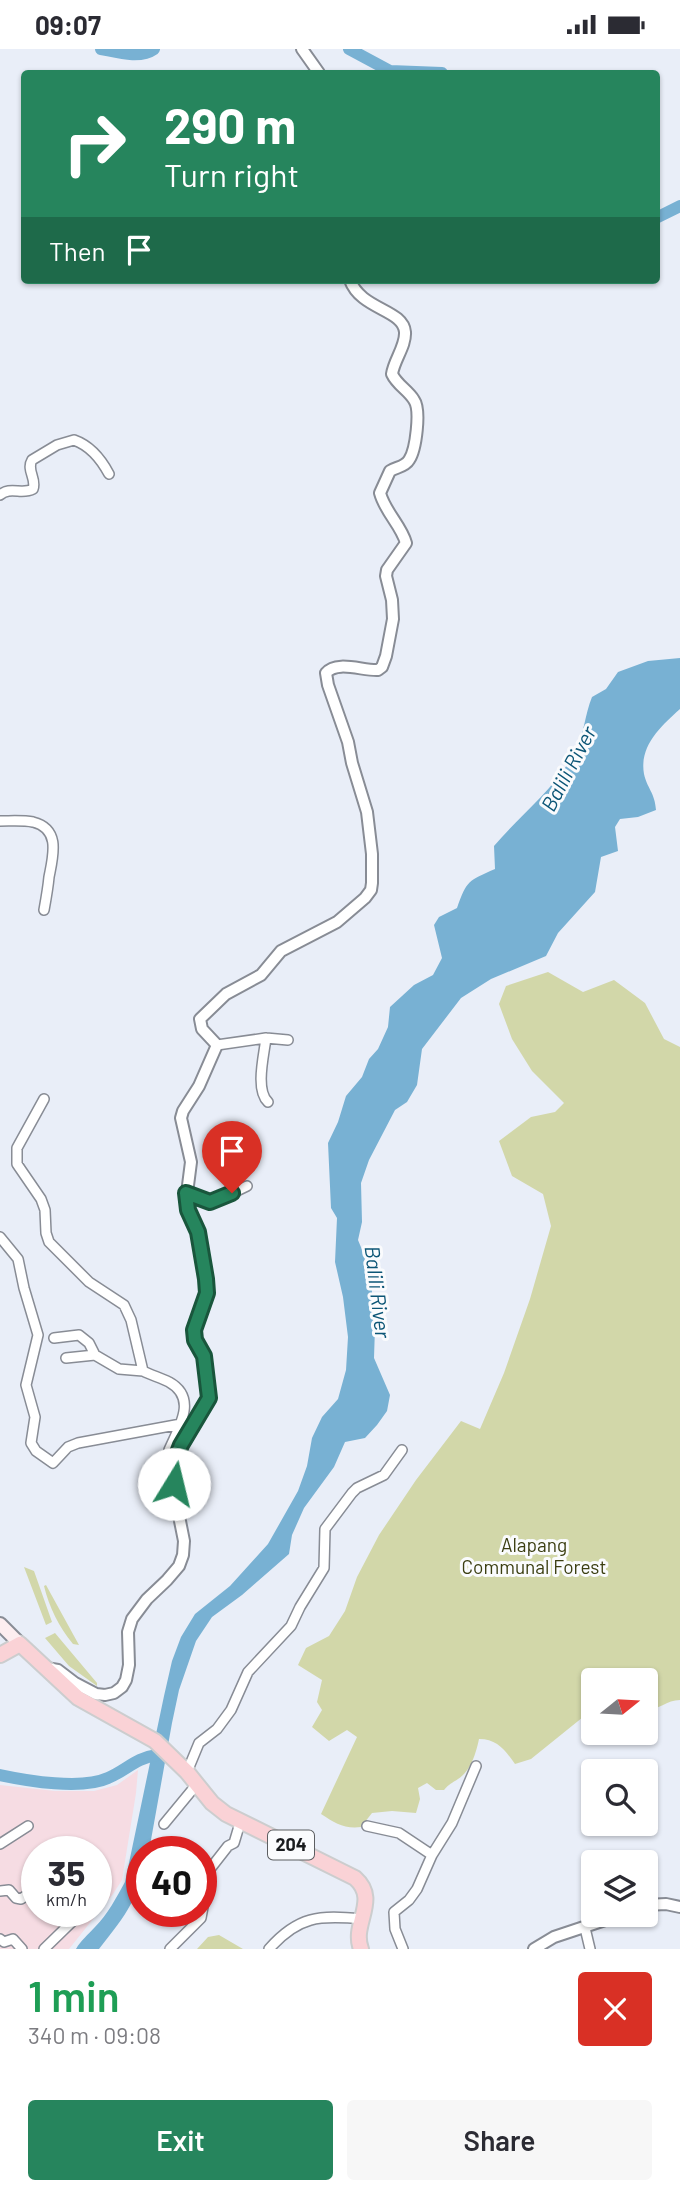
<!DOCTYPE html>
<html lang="en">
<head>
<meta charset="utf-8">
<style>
	body { margin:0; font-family:Barlow,sans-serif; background:#f7f7f7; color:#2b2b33; height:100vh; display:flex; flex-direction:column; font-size:26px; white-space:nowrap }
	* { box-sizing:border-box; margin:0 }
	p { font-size:23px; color:#7c7c81 }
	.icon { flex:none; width:38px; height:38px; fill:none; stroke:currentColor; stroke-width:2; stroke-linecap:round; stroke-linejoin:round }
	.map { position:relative; height:1900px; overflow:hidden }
	.details { display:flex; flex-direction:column; background:#fff; flex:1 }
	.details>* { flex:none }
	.guide { position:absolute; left:21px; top:21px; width:639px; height:214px; border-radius:7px; box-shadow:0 2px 5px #0004; background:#26855d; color:#fff; overflow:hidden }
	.needle { width:46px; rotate:72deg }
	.tools { position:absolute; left:581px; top:1619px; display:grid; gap:14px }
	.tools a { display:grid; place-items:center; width:77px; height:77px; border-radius:7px; background:#fff; box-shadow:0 2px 5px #0004; font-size:35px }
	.speed { position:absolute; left:21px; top:1787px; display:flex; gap:14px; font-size:35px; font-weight:700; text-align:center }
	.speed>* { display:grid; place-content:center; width:91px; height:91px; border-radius:50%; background:#fff; box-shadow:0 2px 5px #0004; line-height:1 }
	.speed small { font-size:18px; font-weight:400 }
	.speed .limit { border:10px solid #d22; background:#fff; color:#111 }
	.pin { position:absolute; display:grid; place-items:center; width:60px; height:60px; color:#fff; margin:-72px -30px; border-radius:50% 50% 50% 0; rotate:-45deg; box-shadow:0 0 7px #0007 }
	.pin .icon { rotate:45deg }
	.me { position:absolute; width:77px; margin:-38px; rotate:9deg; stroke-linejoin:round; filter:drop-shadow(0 0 5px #0008) }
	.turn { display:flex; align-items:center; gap:24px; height:147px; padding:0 28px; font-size:32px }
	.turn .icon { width:91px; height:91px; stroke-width:2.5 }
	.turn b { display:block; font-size:49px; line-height:60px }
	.then { display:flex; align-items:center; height:66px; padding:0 28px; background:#0003; gap:14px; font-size:26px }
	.round { display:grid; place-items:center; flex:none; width:74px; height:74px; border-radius:7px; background:#f7f7f7 }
	.overview { display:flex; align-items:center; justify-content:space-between; height:119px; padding:0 28px }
	h1 { font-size:42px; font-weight:600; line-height:52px; color:#1e9e55 }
	.cta { display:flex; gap:14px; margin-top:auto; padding:14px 28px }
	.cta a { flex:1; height:80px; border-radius:7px; background:#26855d; color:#fff; font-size:28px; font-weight:600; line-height:80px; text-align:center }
	.cta a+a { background:#f7f7f7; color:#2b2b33 }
	.status { display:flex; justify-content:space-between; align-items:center; height:49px; padding:0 35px; background:#fff; direction:ltr }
	.status svg { height:19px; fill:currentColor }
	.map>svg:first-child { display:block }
</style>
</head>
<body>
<div class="status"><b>09:07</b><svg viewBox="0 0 49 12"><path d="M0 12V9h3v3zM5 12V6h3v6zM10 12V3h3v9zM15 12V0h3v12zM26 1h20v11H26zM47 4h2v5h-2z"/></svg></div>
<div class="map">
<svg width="680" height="1900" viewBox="0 0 680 1900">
	<rect width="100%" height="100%" fill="#e9eef8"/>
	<!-- education -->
	<path fill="#f6dce3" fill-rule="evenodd" d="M138,1721L136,1744L122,1831L113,1845L69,1900H0V1736L55,1742H94L117,1736ZM37,1802H96V1862H37Z"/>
	<!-- green -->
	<path fill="#d2d7a9" d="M548,923L583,943L614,931L645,954L664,990L680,998V1651C667,1651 658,1661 646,1662V1631H593V1660L531,1710L515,1715C505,1701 497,1690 479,1690C476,1704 471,1722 458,1730C452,1734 449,1735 444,1741H436L427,1734L418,1739L420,1750L416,1764L392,1762L372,1764L361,1778C344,1780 335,1774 321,1765L357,1688L347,1681L329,1692L312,1678L322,1661L317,1653L322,1631L298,1616L306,1599L329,1587L345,1562L357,1528L379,1486L416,1431L461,1372L480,1380L504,1324L530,1250L551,1177L543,1145L512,1127L499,1092L531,1068L555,1063L564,1054L532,1022L512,990L499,955L506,937Z
		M24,1518L34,1522L52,1573L46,1576Z
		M46,1536L79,1596L73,1595C59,1578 49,1558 44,1537Z
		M55,1584L97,1634V1637L69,1617L45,1589Z
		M219,1886L243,1900H197L208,1888Z"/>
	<!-- water -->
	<path fill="#78b1d3" d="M680,609V660C661,677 639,697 644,725C647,739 655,744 656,761L638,768L620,770L615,778L618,802L601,808L595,843L558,884L546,907L491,930L461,949L422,1000L417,1036L407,1053L395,1061L369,1111L361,1134L362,1173L358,1191L370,1220L375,1278L374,1309L390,1346L387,1362L377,1376L365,1389L345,1393L334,1418L304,1459L292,1486L289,1505L242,1546L212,1568L196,1592L179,1641L172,1674L149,1802H142C142,1849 126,1865 99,1900H76C81,1891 88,1886 95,1878C108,1865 116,1849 125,1833L164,1647L172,1612L181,1588L195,1565L230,1537L268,1495L298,1442L307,1417L312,1389L322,1368L338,1350L346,1321L348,1288L343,1248L335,1213L337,1169L331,1159L328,1094L338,1073L346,1047L362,1028L369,1010L378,1000L388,978L390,958L414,936L433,926L442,909L434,876L439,868L457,859C467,831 468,832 495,820L494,797C521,765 557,738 576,701C584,685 585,665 592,648L606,640L618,623L648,612Z"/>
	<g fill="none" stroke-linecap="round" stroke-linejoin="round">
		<!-- river -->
		<path stroke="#78b1d3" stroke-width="12" d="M101,0C117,3 140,10 154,0
			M349,0L390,22L442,24
			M656,169L680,157
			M0,1726C28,1732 82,1741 108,1729C127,1721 135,1709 157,1706"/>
		<defs>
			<path id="minor" d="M0,446C10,437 22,446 33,440C37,430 26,421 32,411L57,396L74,391C91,397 101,410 109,425
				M0,772C11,772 23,771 33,773C61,780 53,807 49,828C48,839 46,850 44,861
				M266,989C264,1006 255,1041 268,1053
				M217,996L266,989L288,991
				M44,1050L17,1099V1115L41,1150L45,1161L46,1184L49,1193L89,1233L124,1256L131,1271L143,1322C151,1326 161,1329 169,1333C198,1349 179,1378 169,1401V1408L174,1414
				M186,1144L214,1153L247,1137
				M0,1188L18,1210L24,1239L38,1286L26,1336L35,1368L31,1394L36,1402L53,1414L68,1398L78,1394L181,1375
				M54,1289L79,1286L89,1294L95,1306
				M66,1309L95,1306L119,1320L143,1322
				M187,1723L199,1694L217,1680L231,1661L248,1623L291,1577L300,1558L324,1519L325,1480L352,1444L357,1439L384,1426L402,1401
				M164,1775L197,1735
				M367,1777L399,1784L432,1806
				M0,1795L28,1777
				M0,1842L9,1841L16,1849L21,1850L37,1839
				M585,1879L590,1900
				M0,1890L4,1893L13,1890L22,1900
				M44,1900L81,1864
				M170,1900L201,1869L210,1820L228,1797L234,1794L240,1774
				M269,1900C298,1867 319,1866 362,1870
				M403,1900L395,1880L394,1863L409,1851L417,1840L432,1806L452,1774L476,1717"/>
			<path id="tertiary" d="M302,0L319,24
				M46,1619L58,1621L75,1634L96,1645L105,1646L114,1644L122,1638L126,1631L129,1616L128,1583L132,1570L147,1550L167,1531L179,1517L183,1506L184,1492L177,1457L174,1414L181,1397L209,1348L204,1307L196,1291L194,1281L203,1258L207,1237L198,1183L186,1152L191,1113L181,1069L183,1062L199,1037L217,996L202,980L200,970L226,945L261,926L281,902L337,873L365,849L371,841L372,834V805L367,763L352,714L348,693L328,636L326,624C337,611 363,622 378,621L382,618L386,607L393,570L392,551L386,527L387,521L406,494C401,476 385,463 380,444L390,422C396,418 405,418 409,411C416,401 421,361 414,351C408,341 397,336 392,325C394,311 406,297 405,283C403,260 361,261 350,231
				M646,1856L666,1855L680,1858
				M534,1900L554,1888L620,1866"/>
			<path id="secondary" d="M0,1575L20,1595"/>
			<path id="trunk" d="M0,1606L20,1595L78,1649L155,1692L187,1723L212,1754L226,1765L355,1829C380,1851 351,1875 361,1900"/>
		</defs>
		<!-- minor casing -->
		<use href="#minor" stroke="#888c95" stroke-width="12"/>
		<!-- tertiary casing -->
		<use href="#tertiary" stroke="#888c95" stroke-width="14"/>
		<!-- secondary casing -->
		<use href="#secondary" stroke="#888c95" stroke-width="16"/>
		<!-- trunk casing -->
		<use href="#trunk" stroke="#cccdce" stroke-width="18"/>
		<!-- minor -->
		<use href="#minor" stroke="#fff" stroke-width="9"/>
		<!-- tertiary -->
		<use href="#tertiary" stroke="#fff" stroke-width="10"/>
		<!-- secondary -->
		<use href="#secondary" stroke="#fdeef0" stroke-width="12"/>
		<!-- trunk -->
		<use href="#trunk" stroke="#fad2d6" stroke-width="14"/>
	</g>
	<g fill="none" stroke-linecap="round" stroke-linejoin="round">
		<defs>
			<path id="route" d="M174,1435V1414L181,1396L209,1349L204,1307L195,1291L194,1281L207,1244L206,1230L198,1183L188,1161L186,1144L210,1153L232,1144"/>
		</defs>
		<!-- route casing -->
		<use href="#route" stroke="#19563c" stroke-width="18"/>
		<!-- route -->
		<use href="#route" stroke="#26855d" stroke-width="12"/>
	</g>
	<g text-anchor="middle" stroke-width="6" stroke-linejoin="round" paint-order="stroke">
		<!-- shield labels -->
		<rect fill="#fafbfd" stroke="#5c5e61" stroke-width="2" x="268" y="1781.5" width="46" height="29" rx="5"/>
		<g font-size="18" font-weight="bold" fill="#191b1e">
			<text x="291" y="1802">204</text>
		</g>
		<!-- park labels -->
		<g font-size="19" fill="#3b3e11" stroke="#fafbfd">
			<text x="534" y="1503">Alapang<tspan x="534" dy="22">Communal Forest</tspan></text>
		</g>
		<!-- water labels -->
		<g font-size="21" font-style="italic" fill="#0b5576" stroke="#fafbfd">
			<text transform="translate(569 720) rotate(-62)" y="7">Balili River</text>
			<text transform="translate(377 1243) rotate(83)" y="7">Balili River</text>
		</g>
	</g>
</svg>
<div class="tools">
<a><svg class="needle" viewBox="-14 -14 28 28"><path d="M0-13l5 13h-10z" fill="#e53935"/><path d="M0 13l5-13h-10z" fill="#7c7c81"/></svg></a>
<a><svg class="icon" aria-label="search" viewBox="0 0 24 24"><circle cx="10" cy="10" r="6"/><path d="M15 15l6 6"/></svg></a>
<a><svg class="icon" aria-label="layers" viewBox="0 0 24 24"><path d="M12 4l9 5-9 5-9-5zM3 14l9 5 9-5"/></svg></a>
</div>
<div class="speed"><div>35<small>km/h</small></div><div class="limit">40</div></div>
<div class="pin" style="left:232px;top:1144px;background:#d93025"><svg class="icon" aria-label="arrive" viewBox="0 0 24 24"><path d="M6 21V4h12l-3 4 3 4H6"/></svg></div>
<svg class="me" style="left:174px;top:1435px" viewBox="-20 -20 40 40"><circle r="19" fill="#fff"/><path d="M0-13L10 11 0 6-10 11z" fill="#26855d"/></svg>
<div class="guide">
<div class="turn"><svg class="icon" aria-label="right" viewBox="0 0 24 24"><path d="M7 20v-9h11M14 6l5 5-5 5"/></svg><div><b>290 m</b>Turn right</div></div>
<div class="then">Then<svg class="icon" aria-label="arrive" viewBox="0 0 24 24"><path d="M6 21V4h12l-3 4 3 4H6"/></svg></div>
</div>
</div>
<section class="details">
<div class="overview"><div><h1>1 min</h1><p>340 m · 09:08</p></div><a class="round" style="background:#d93025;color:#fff"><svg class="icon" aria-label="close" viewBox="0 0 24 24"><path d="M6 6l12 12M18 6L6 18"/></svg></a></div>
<div class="cta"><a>Exit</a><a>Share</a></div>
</section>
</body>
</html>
